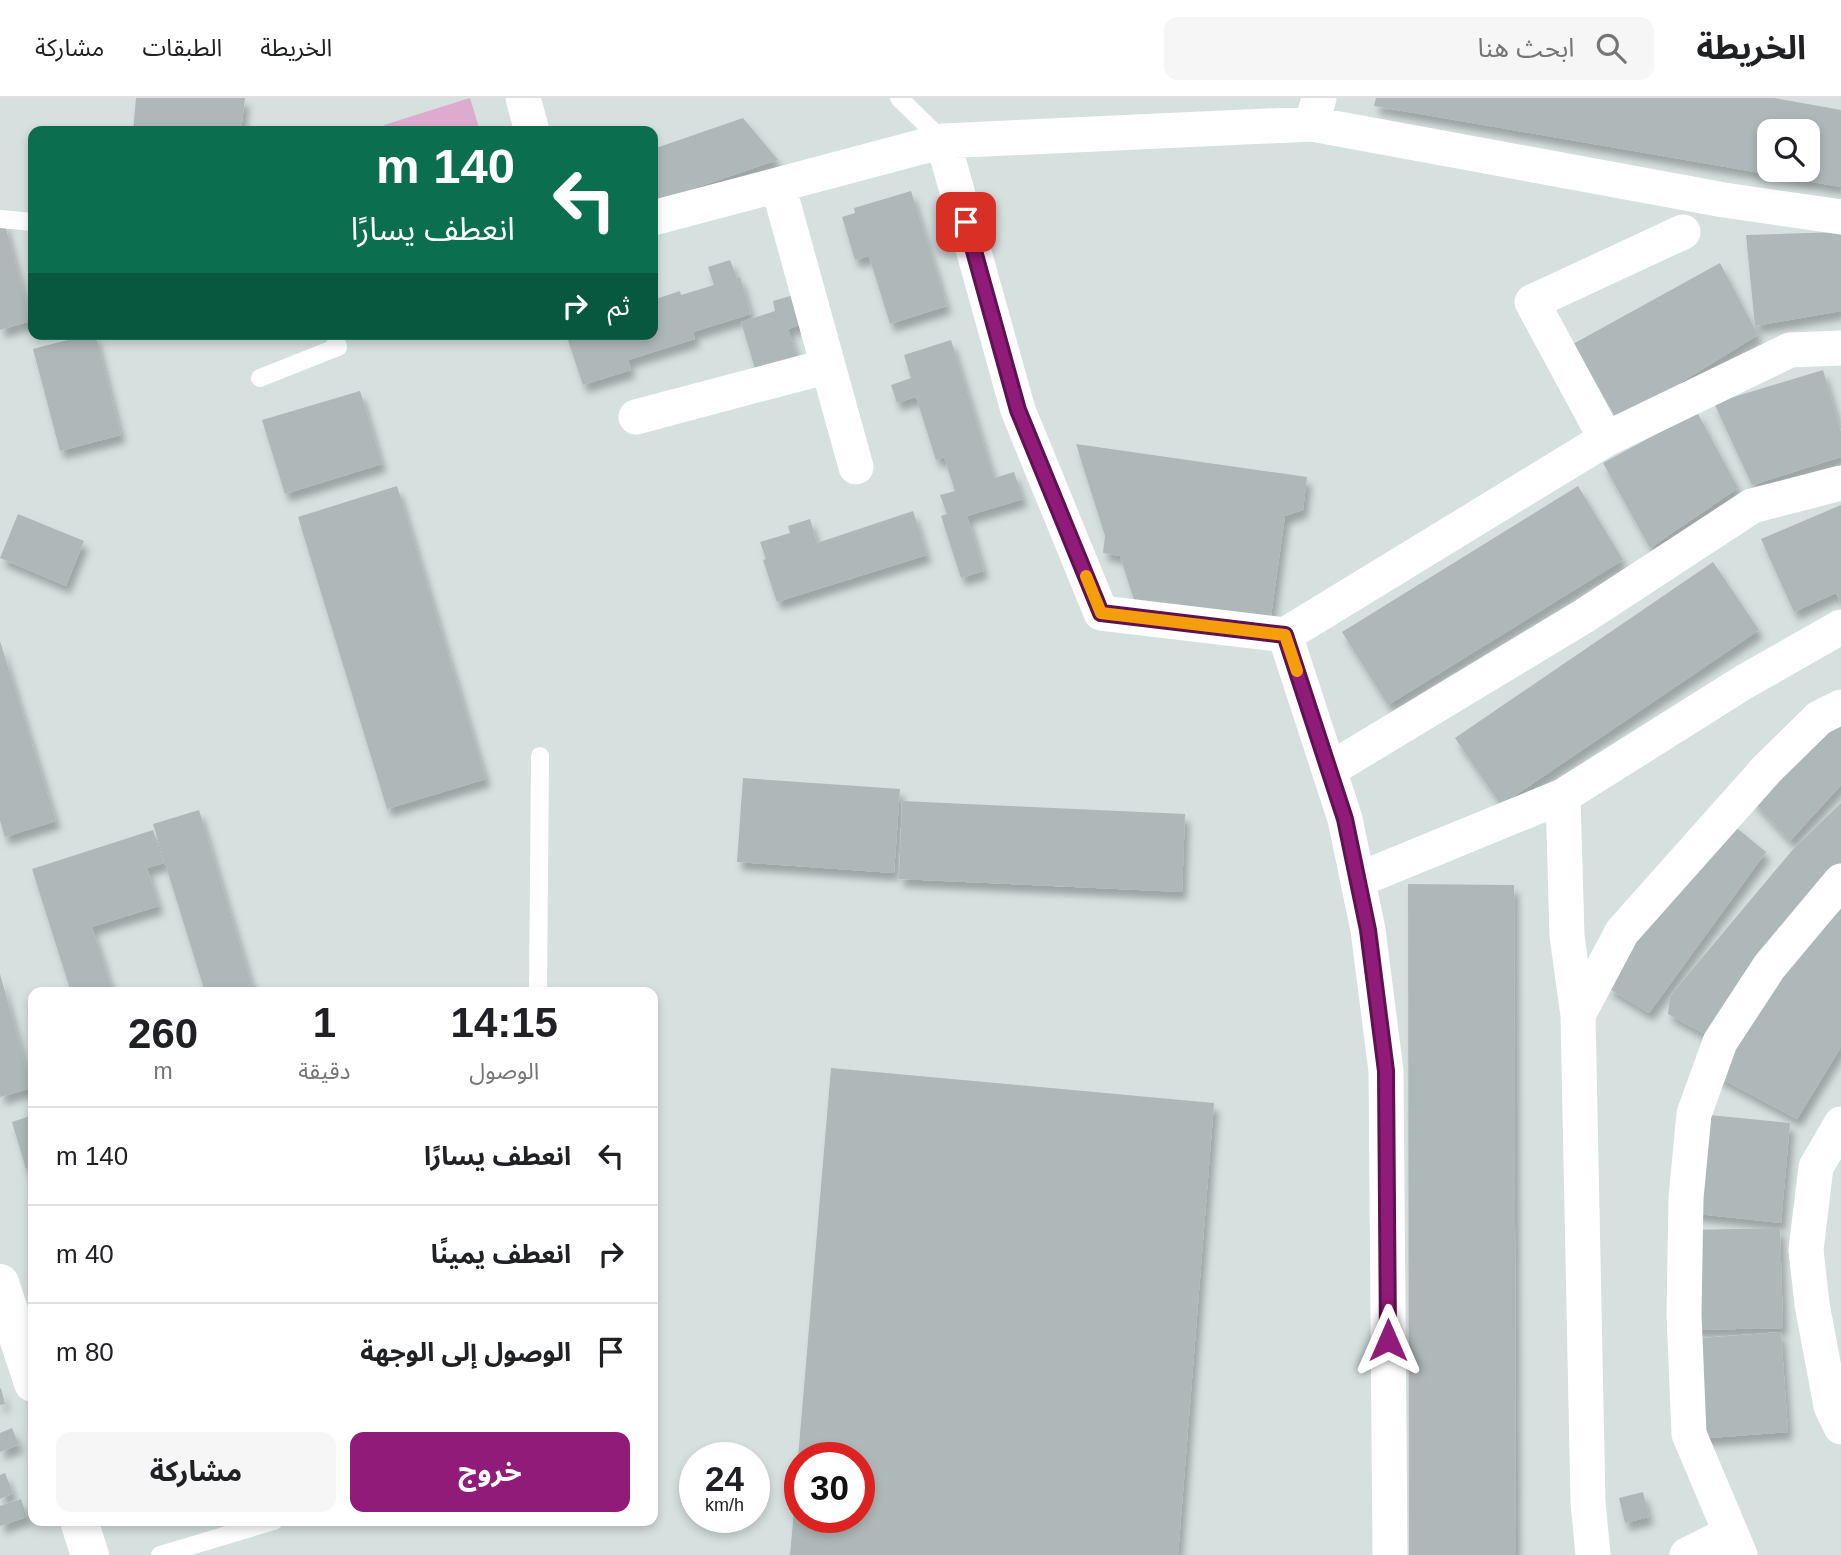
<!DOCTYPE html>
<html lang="ar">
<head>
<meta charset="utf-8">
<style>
	body { margin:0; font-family:Helvetica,"Noto Sans Arabic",sans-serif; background:#f6f6f6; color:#202124; direction:rtl; height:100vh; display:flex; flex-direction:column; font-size:26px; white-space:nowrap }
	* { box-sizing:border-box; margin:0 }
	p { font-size:23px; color:#757577 }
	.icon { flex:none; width:38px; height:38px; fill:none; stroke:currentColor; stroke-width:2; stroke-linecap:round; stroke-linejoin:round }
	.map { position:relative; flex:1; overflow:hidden; direction:ltr }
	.side { position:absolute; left:28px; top:889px; width:630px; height:539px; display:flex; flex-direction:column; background:#fff; border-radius:14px; box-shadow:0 4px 10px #0003; direction:rtl }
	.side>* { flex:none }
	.hud { position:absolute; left:28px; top:28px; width:630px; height:214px; border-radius:14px; box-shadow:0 4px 10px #0003; direction:rtl; background:#0b6e4f; color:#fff; overflow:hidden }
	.tools { position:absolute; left:1757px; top:21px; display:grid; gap:14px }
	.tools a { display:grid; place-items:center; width:63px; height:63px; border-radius:14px; background:#fff; box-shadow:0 4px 10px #0003; font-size:35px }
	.speed { position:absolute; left:679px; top:1344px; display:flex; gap:14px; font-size:35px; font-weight:700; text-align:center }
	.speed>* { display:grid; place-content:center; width:91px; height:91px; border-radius:50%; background:#fff; box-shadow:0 4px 10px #0003; line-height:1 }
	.speed small { font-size:18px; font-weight:400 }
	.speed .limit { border:10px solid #d22; background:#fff; color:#111 }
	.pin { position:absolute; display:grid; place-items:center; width:60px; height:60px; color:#fff; margin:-30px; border-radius:14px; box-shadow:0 4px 10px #0006 }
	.me { position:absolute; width:77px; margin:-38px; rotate:0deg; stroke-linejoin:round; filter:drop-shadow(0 0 5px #0008) }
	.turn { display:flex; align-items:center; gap:24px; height:147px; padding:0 28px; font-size:32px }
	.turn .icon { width:91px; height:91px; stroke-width:2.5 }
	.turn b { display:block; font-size:49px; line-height:60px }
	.then { display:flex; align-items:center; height:66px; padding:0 28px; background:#0003; gap:14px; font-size:26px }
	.eta { display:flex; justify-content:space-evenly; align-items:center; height:119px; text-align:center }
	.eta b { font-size:42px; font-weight:700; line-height:49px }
	.action { display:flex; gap:14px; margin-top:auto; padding:14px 28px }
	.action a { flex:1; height:80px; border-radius:14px; background:#911b79; color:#fff; font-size:28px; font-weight:700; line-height:80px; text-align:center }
	.action a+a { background:#f6f6f6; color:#202124 }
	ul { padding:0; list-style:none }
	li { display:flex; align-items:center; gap:21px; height:98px; padding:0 28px; border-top:2px solid #e0e0e0 }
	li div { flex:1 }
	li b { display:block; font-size:26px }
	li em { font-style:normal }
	header { display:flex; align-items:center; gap:42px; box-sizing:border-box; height:98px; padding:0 35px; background:#fff; border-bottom:2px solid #e0e0e0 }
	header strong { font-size:33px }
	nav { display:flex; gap:38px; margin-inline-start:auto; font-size:24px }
	.search { width:490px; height:63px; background:#f6f6f6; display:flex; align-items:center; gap:18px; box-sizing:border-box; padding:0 24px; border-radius:14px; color:#757577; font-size:26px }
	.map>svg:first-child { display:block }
</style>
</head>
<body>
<header>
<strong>الخريطة</strong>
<div class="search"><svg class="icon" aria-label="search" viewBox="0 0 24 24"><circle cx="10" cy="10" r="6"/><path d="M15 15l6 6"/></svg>ابحث هنا</div>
<nav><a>الخريطة</a><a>الطبقات</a><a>مشاركة</a></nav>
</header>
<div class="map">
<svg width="1841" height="1457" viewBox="0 0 1841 1457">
	<defs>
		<filter id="shadow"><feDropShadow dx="4.5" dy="8" stdDeviation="3.5" flood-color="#0004"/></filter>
	</defs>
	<rect width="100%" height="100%" fill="#d6e0df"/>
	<!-- green -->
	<path fill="#ddabcd" d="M470,0L480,33H386L384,27Z"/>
	<!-- building -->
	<path fill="#afb8b8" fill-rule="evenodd" filter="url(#shadow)" d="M136,0H245L241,33H133Z
		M1376,0H1774L1841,12V89L1374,8ZM1769,33H1808V72H1769Z
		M743,20L778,62L653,104V51Z
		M911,93L947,208L890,226L869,158L855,162L842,119L855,115L854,110Z
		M4,123L31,223L0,232V124Z
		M1841,134V213L1755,228L1746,137Z
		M730,162L737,180L740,179L751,216L693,234L695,241L628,262L631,272L583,287L566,236H653V202L680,193L681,197L714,187L708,169Z
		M1720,165L1758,237L1618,323L1573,246Z
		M797,196L806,225L788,231L799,264L757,277L741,224L775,213L773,203Z
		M90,236H95L121,337L60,353L33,251Z
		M951,242L994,380L1014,374L1023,401L967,418L984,473L961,480L941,418L947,416L940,397L955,393L944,359L936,362L916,299L897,305L891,287L911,280L904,257Z
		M1823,272L1841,334V359L1752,387L1714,305Z
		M360,293L382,366L285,396L262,322Z
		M1697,314L1738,390L1650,450L1603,365Z
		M1076,346L1307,379L1303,412L1285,418L1271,518L1226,512L1213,516L1135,505L1120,458L1103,455L1105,438Z
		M397,388L486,681L387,711L298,419Z
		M1578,388L1623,462L1388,607L1342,534Z
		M1841,407V506L1836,495L1794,514L1761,441Z
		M913,413L927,457L777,504L763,462L766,461L760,444L790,435L788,428L810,421L817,445Z
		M18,416L84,443L66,488L0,460Z
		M1713,464L1759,532L1501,707L1455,640Z
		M0,543L56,723L5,739L0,723Z
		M1841,622V687L1790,743L1751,701Z
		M743,680L900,691L894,775L737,764Z
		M902,703L1185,716L1182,794L899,781Z
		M1841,705V769L1708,938L1668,916L1670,898L1795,749Z
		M199,712L254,894H205L153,726Z
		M1727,722L1766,754L1649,915L1608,890L1631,846Z
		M153,732L164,765L147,770L159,808L92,829L113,894H71L32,771Z
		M1408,786L1514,787L1516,1457H1409Z
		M1841,811V949L1797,1021L1714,977L1789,866Z
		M0,876L32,990L0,999Z
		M831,970L1214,1005L1178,1457H790L798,1368H800V1419H859V1360H798Z
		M1699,1016L1790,1025L1781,1125L1689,1115Z
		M33,1017V1069L26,1071L12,1024Z
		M1780,1130L1783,1230L1691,1232L1689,1132Z
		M1781,1234L1788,1334L1697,1341L1689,1241Z
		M1,1290L5,1306L0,1307V1291Z
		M12,1330L19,1347L0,1354V1335Z
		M5,1375L13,1395L0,1401V1377Z
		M1643,1394L1649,1419L1625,1425L1619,1400Z
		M21,1401L27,1419L0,1428V1408Z"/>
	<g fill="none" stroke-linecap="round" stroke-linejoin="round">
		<!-- lane -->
		<path stroke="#fff" stroke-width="18" d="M899,0L943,43
			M0,121L33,124
			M260,280L338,249L334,236
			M538,894L540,658
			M160,1457L274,1423"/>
		<!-- street -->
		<path stroke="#fff" stroke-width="35" d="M523,0L532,33
			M1312,26L1724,102L1841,119
			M943,43L1018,312L1101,515L1285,537L1345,721L1368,832L1386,973L1390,1457
			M778,87L856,369
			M653,120L943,43L1312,26L1319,0
			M636,319L828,268
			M1606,341L1532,204L1683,134
			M1285,537L1606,341L1790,252L1841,250
			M1329,672L1584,518L1752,408L1841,385
			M1358,782L1563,698
			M1578,917L1567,838L1563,698L1744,584L1841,529
			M1841,1026L1816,1069L1806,1152L1812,1206L1831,1308L1841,1329
			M1593,1457L1588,1404L1578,917L1622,834L1767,671L1819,620L1841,609
			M1687,1457L1731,1435
			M1740,1457L1689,1336L1684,1217L1686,1100L1694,1016L1720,944L1769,869L1841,783"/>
		<!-- secondary -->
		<path stroke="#fff" stroke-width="38" d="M0,1185L33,1285
			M79,1423L90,1457"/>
	</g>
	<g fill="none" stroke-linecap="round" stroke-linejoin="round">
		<defs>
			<path id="route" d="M966,124L1018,312L1101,515L1285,537L1345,721L1368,832L1386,973L1388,1242"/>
		</defs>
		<!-- route casing -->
		<use href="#route" stroke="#5e124f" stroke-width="18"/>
		<!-- route -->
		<use href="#route" stroke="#911b79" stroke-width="12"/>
		<!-- slow -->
		<path stroke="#f59e0b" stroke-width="12" d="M1086,478L1101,515L1285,537L1297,573"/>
	</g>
</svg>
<div class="tools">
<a><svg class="icon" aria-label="search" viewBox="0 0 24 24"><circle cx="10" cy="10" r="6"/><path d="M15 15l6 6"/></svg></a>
</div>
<div class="speed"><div>24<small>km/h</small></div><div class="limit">30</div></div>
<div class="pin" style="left:966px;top:124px;background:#d93025"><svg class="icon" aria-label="arrive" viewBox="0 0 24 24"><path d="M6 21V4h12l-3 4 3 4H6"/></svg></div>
<svg class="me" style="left:1388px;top:1242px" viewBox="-20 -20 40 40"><path d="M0-17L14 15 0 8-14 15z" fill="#911b79" stroke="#fff" stroke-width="4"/></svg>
<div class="hud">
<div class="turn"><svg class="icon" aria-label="left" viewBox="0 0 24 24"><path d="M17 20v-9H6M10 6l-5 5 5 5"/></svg><div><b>140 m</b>انعطف يسارًا</div></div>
<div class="then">ثم<svg class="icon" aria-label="right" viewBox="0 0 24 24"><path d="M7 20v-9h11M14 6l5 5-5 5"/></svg></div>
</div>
<section class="side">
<div class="eta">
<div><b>14:15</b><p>الوصول</p></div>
<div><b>1</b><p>دقيقة</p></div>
<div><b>260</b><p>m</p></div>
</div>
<ul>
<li><svg class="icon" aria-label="left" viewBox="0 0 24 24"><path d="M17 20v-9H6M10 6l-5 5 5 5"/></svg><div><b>انعطف يسارًا</b></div><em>140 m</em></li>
<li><svg class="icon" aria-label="right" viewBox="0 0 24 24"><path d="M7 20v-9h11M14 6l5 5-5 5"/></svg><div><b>انعطف يمينًا</b></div><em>40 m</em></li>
<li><svg class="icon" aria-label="arrive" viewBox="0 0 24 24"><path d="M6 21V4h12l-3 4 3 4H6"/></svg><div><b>الوصول إلى الوجهة</b></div><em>80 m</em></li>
</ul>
<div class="action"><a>خروج</a><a>مشاركة</a></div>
</section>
</div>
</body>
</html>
